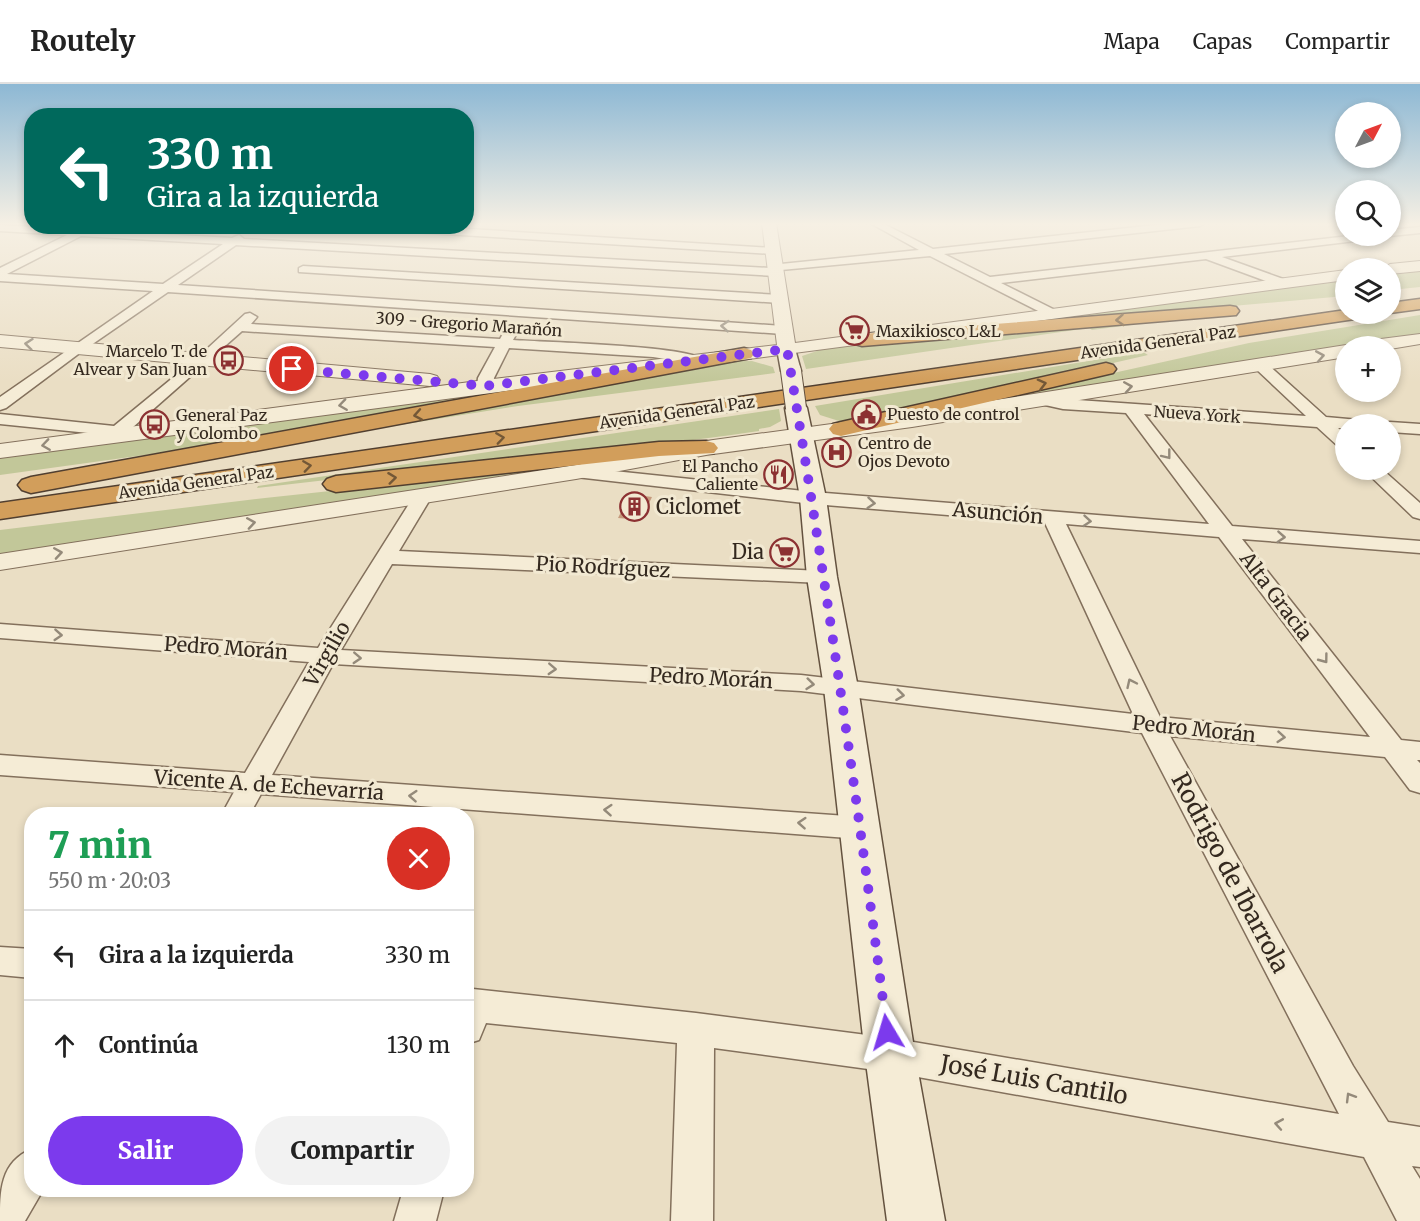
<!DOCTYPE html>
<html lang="es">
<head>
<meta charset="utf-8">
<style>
	body { margin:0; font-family:Merriweather,serif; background:#f2f2f2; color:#222; height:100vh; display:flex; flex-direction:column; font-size:22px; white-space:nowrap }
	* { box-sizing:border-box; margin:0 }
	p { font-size:20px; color:#767676 }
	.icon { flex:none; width:33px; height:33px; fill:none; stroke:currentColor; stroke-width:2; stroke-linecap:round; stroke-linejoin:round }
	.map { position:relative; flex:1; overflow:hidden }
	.side { position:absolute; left:24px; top:723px; width:450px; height:390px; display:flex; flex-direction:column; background:#fff; border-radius:24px; box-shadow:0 3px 9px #0003 }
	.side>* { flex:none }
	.hud { position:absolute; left:24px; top:24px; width:450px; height:126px; border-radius:24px; box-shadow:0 3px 9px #0003; background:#00695c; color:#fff; overflow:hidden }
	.needle { width:39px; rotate:49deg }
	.tools { position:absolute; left:1335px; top:18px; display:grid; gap:12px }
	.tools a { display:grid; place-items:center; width:66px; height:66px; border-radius:50%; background:#fff; box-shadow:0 3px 9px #0003; font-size:30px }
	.pin { position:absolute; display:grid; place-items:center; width:51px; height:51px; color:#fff; margin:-26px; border:3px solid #fff; border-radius:50%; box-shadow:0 2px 6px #0007 }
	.me { position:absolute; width:66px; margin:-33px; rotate:353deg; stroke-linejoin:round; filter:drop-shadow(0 0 4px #0008) }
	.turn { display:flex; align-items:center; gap:21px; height:126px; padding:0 24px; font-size:27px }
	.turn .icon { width:78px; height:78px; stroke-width:2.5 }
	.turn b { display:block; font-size:42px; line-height:51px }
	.round { display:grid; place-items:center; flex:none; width:63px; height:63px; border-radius:32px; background:#f2f2f2 }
	.overview { display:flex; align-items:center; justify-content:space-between; height:102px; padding:0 24px }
	h1 { font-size:36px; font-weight:800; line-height:45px; color:#1e9e55 }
	.button { display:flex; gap:12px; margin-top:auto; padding:12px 24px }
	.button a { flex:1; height:69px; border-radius:36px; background:#7c3aed; color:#fff; font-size:24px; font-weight:800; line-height:69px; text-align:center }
	.button a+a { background:#f2f2f2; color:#222 }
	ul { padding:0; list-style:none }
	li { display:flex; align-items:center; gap:18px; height:90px; padding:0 24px; border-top:2px solid #e0e0e0 }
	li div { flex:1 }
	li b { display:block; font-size:22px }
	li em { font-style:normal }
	header { display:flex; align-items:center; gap:36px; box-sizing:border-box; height:84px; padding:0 30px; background:#fff; border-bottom:2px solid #e0e0e0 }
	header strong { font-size:28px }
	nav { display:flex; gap:33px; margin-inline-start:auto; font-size:21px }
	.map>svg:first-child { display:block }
</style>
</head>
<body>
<header>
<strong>Routely</strong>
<nav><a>Mapa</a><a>Capas</a><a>Compartir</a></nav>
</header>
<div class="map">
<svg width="1420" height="1137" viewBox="0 0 1420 1137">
	<rect width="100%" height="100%" fill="#eadec4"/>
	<!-- green -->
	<path fill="#c2c799" d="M1420,185V203L1391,206L1390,189Z
		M1345,195V212L1017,241L1012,239Z
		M1420,231V251L973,320L1249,259Z
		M1126,239L1131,241L1092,246L1089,244L806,285L802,272L823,265L903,256Z
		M1143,268L1148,271L882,332L839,337L820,331L815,322Z
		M735,277H752L773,283L775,289L518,322L344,350Z
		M645,284L188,365L0,391V369Z
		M779,325L781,337L770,343L759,345V347C593,371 424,384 257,404L258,402Z
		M554,383L546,386L0,473V446L265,414Z"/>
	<!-- building -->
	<path fill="#c59a7d" d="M630,410L652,413L641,436L618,434Z"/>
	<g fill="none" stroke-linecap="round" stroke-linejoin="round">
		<defs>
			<path id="minor" d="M870,139H882L933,165L1174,139H1205L1200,142L944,170L990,193L1349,152H1377L1372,155L1222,173L1286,196L1288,199L1282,203L1206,175L1001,199L1057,227L1059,230L1052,234L930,172L781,186L780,191L776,192L236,161L178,201L783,242L790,246L783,250L168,208L81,268L6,324L0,326V313L153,207L0,197V184L67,151L0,147V141L232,154L239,151L244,155L770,184L771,181L919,166ZM81,152L223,160L163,200L7,190Z
				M357,142H422L773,164L779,167L773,170L362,145Z
				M1420,143V149L1390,152H1387H1390V146Z
				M303,182L780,211L786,215L780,219L299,188V184Z
				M250,229L257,233L251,240L500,255L505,246L510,245L517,249L513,256C541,258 692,262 704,276L697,280L653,273L509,264L494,294L493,302L485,307L477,302L478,294L495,263L242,247L124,351L118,352L0,340V330L114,342L197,274L245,230Z
				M1261,278L1266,279L1326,333L1359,336L1361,340H1346V344H1338L1346,350V365L1340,364L1317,343L1144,330L1232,442L1420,457V469L1242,455L1401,656L1420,658V676H1417L1420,679V709L1410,706L1385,673L1170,652L1353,982L1388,1038L1420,1043V1083L1412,1082L1420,1095V1137H1397L1364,1073L890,988L714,964L713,1137H671L677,959L486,939L479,956L466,960V905H473L696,929L890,954L1339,1030L1142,649L801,607L333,580L272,691L861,733L871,736L876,744L871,752L861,755L261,710L250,730H222L234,708L0,691V671L245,689L309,578L0,554V540L318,564L414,412L416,408H430L432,412L399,467L822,487L830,488L833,493L830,498L822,499L392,480L341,566L801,591L1133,630L1045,439L813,420L576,393L570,392L567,388L570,384L576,383L813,408L1209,440L1126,329L1063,325L1036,319L1034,316L1042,311L1063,315L1306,332L1256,285L1254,282L1256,279ZM1066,440L1219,453L1370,653L1160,633Z
				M1390,338L1420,340V350L1390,348V340H1383Z
				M1364,386H1383L1420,419V435L1413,433Z
				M0,863L32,865V894L0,891Z
				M32,1065V1106H43L25,1137H0C0,1107 0,1078 32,1065Z
				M403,1106H444L436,1137H394Z"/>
			<path id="tertiary" d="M762,139H776L795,259L1346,186V196L0,374V360L485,296L777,261Z
				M1420,177V187L1390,190V184H1383L1390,180Z
				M1420,250V260L1390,265V262H1364L1366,258L1373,256Z
				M0,251L430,290L437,292L440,296L437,300L430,302L0,263Z
				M1346,261L1351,262H1346V273L912,343L706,371L576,395L0,486V470L576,381L706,357L912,329Z"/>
			<path id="secondary" d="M787,259L794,261L801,287L798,291L791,293L784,291L781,287L777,265L780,261Z
				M796,317L804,319L807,324L826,414L837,493L858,604L915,971L945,1137H887L865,971L824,604L807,493L800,414L785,324L788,319Z"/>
			<path id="motorway" d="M1420,215V225L1390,229V219Z
				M1230,222L1236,223L1239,227L1236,231L862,262L855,260L852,256L855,252L862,250Z
				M1346,226V230H1364L1361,234L1355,235L0,435V419Z
				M744,264L751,266L754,270L751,274L31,409L22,406L18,401L22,396L31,393Z
				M1106,279L1113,281L1116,285L1113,289L841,352L833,350L829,345L833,340L841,338Z
				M706,357L714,359L718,364L714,369L659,372L336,408L327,405L323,400L327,395L336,392L659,358Z"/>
		</defs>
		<!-- minor casing -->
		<use href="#minor" stroke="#83705c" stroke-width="3"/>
		<!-- tertiary casing -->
		<use href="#tertiary" stroke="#83705c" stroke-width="2"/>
		<!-- secondary casing -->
		<use href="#secondary" stroke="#64523f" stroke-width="3"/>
		<!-- motorway casing -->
		<use href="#motorway" stroke="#513f30" stroke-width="3"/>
		<!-- minor -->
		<use href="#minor" fill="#f5ecd6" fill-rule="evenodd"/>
		<!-- tertiary -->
		<use href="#tertiary" fill="#f5ecd6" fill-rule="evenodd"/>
		<!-- secondary -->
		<use href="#secondary" fill="#f5ecd6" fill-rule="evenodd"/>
		<!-- motorway -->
		<use href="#motorway" fill="#d29e5b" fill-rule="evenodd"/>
		<defs>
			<path id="secondary-bridge" d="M791,287L796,324"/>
		</defs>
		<!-- secondary-bridge casing -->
		<use href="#secondary-bridge" stroke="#64523f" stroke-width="22" stroke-linecap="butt"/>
		<!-- secondary-bridge -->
		<use href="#secondary-bridge" stroke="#f5ecd6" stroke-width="20"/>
	</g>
	<!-- one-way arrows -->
	<defs><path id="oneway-chevron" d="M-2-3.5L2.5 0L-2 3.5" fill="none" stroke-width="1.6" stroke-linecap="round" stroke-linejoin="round" transform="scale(1.5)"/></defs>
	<g stroke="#735837">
		<use href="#oneway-chevron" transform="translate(1120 236) rotate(176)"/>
		<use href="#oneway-chevron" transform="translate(1042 300) rotate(-14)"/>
		<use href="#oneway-chevron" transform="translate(418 331) rotate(170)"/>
		<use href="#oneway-chevron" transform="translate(500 354) rotate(-8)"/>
		<use href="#oneway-chevron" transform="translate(307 382) rotate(-8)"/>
		<use href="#oneway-chevron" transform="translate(392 394) rotate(-7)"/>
	</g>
	<g stroke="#948a7a">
		<use href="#oneway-chevron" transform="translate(725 242) rotate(-176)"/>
		<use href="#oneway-chevron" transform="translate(29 260) rotate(-174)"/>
		<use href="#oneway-chevron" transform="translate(1320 272) rotate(-10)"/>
		<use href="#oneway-chevron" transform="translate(1128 303) rotate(-9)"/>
		<use href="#oneway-chevron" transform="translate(343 321) rotate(172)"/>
		<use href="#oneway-chevron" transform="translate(46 361) rotate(172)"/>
		<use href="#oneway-chevron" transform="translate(1167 371) rotate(52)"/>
		<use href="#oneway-chevron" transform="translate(871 419) rotate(5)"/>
		<use href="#oneway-chevron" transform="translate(1087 437) rotate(5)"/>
		<use href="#oneway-chevron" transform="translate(251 439) rotate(-9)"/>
		<use href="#oneway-chevron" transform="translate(1281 453) rotate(4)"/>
		<use href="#oneway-chevron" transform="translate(58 469) rotate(-9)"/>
		<use href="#oneway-chevron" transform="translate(58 551) rotate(4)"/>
		<use href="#oneway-chevron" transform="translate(357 574) rotate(3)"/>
		<use href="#oneway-chevron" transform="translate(1324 575) rotate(53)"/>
		<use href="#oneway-chevron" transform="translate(552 585) rotate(3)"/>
		<use href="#oneway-chevron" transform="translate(1131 599) rotate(-115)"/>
		<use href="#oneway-chevron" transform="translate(810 600) rotate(6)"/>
		<use href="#oneway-chevron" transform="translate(900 611) rotate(7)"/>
		<use href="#oneway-chevron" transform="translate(1281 653) rotate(5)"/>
		<use href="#oneway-chevron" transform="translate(413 712) rotate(-176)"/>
		<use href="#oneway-chevron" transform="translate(608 726) rotate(-176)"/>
		<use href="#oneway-chevron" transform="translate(802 739) rotate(-176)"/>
		<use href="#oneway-chevron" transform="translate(1350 1013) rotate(-121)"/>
		<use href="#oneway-chevron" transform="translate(1279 1040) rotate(-170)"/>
	</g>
	<!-- sky -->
	<linearGradient id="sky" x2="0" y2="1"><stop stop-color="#8db8d4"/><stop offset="0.47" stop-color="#f6f0e4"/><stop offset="1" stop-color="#f6f0e4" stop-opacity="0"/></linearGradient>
	<rect width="1420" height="298" fill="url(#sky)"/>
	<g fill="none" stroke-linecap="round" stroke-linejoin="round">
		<!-- route -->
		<path stroke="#7c3aed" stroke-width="10" stroke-dasharray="0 18" d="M292,285L485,302L787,265C825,492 858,720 887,948"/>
	</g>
	<!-- icons -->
	<defs>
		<symbol id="supermarket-ring" viewBox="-11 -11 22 22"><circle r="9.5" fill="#f2e9d2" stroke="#8c3132" stroke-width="1.5"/><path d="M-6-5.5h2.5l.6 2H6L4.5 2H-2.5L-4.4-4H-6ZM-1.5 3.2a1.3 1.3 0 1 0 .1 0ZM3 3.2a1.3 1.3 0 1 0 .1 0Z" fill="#8c3132"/></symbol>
		<symbol id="bus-ring" viewBox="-11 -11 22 22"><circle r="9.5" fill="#f2e9d2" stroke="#8c3132" stroke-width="1.5"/><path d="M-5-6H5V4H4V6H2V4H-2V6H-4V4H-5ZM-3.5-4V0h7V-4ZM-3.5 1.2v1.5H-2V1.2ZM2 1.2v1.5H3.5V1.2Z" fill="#8c3132"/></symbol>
		<symbol id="civic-ring" viewBox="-11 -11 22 22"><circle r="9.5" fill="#f2e9d2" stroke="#8c3132" stroke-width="1.5"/><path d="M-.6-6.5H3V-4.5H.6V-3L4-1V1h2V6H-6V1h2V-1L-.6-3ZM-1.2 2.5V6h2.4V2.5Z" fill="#8c3132"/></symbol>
		<symbol id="hospital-ring" viewBox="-11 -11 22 22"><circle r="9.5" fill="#f2e9d2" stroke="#8c3132" stroke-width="1.5"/><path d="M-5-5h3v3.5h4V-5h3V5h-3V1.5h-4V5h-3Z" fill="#8c3132"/></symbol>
		<symbol id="restaurant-ring" viewBox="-11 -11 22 22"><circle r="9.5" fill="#f2e9d2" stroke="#8c3132" stroke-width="1.5"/><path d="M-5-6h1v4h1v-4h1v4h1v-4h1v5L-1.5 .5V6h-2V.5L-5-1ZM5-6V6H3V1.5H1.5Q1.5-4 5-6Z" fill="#8c3132"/></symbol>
		<symbol id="building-ring" viewBox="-11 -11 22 22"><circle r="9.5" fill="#f2e9d2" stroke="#8c3132" stroke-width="1.5"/><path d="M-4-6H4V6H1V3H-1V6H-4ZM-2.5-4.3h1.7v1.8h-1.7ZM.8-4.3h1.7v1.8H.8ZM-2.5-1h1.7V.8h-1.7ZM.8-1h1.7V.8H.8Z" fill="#8c3132"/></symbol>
	</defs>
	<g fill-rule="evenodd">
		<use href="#supermarket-ring" x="838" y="230" width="33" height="33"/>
		<use href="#bus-ring" x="212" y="260" width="33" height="33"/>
		<use href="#civic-ring" x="850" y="314" width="33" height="33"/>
		<use href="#bus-ring" x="138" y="324" width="33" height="33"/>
		<use href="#hospital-ring" x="820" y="352" width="33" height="33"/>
		<use href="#restaurant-ring" x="762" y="374" width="33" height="33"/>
		<use href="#building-ring" x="618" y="406" width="33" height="33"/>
		<use href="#supermarket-ring" x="768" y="452" width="33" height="33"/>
	</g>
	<g text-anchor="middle" stroke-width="6" stroke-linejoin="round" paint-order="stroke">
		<!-- far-street labels -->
		<g font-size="16" fill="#34291f" stroke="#f2e9d2">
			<text transform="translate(469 240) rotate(4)" y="6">309 - Gregorio Marañón</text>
			<text transform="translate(1158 258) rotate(-8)" y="6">Avenida General Paz</text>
			<text transform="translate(677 328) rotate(-8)" y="6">Avenida General Paz</text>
			<text transform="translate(1197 330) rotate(4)" y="6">Nueva York</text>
			<text transform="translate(196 398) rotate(-8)" y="6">Avenida General Paz</text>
		</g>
		<!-- far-poi labels -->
		<g font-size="16" fill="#34291f" stroke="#f2e9d2" text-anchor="start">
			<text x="876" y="253">Maxikiosco L&amp;L</text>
			<text x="207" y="273" text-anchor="end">Marcelo T. de<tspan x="207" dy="18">Alvear y San Juan</tspan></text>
			<text x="887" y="336">Puesto de control</text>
			<text x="176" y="337">General Paz<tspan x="176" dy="18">y Colombo</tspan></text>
			<text x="858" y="365">Centro de<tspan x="858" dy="18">Ojos Devoto</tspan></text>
			<text x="758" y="388" text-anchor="end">El Pancho<tspan x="758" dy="18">Caliente</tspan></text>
		</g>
		<!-- poi labels -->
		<g font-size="20" fill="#34291f" stroke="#f2e9d2" text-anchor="start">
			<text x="656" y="430">Ciclomet</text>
			<text x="764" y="475" text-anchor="end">Dia</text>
		</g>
		<!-- street labels -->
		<g font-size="20" fill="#34291f" stroke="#f2e9d2">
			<text transform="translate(998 429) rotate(5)" y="7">Asunción</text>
			<text transform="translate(603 483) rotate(3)" y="7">Pio Rodríguez</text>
			<text transform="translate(1276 512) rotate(53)" y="7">Alta Gracia</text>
			<text transform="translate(226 564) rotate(4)" y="7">Pedro Morán</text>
			<text transform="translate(327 570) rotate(-60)" y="7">Virgilio</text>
			<text transform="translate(711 594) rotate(3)" y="7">Pedro Morán</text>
			<text transform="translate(1194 645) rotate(6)" y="7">Pedro Morán</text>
			<text transform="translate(269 701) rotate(4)" y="7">Vicente A. de Echevarría</text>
		</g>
		<!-- near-street labels -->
		<g font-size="24" fill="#34291f" stroke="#f2e9d2">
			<text transform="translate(1230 789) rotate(62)" y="8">Rodrigo de Ibarrola</text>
			<text transform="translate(1034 996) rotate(10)" y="8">José Luis Cantilo</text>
		</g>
	</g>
</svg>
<div class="tools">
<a><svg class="needle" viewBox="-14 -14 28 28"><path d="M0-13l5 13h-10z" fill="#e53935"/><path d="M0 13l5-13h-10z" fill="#767676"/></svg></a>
<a><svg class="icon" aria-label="search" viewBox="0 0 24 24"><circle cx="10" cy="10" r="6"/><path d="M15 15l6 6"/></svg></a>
<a><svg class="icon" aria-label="layers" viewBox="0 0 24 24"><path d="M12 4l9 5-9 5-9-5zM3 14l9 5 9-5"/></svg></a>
<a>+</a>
<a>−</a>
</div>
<div class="pin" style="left:292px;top:285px;background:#d93025"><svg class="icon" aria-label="arrive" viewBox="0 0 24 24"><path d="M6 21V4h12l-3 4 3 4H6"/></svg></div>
<svg class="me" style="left:887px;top:948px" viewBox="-20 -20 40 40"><path d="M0-17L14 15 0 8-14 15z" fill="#7c3aed" stroke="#fff" stroke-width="4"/></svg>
<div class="hud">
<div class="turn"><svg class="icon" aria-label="left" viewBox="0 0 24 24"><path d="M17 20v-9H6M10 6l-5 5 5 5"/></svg><div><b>330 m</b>Gira a la izquierda</div></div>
</div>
<section class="side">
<div class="overview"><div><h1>7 min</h1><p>550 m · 20:03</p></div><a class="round" style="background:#d93025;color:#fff"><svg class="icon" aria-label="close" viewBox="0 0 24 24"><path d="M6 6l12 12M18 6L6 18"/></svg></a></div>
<ul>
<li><svg class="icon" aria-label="left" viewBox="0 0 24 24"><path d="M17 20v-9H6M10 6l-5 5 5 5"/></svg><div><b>Gira a la izquierda</b></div><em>330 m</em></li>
<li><svg class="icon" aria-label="ahead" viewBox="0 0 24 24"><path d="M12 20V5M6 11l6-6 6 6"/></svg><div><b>Continúa</b></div><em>130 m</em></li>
</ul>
<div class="button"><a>Salir</a><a>Compartir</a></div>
</section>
</div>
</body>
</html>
